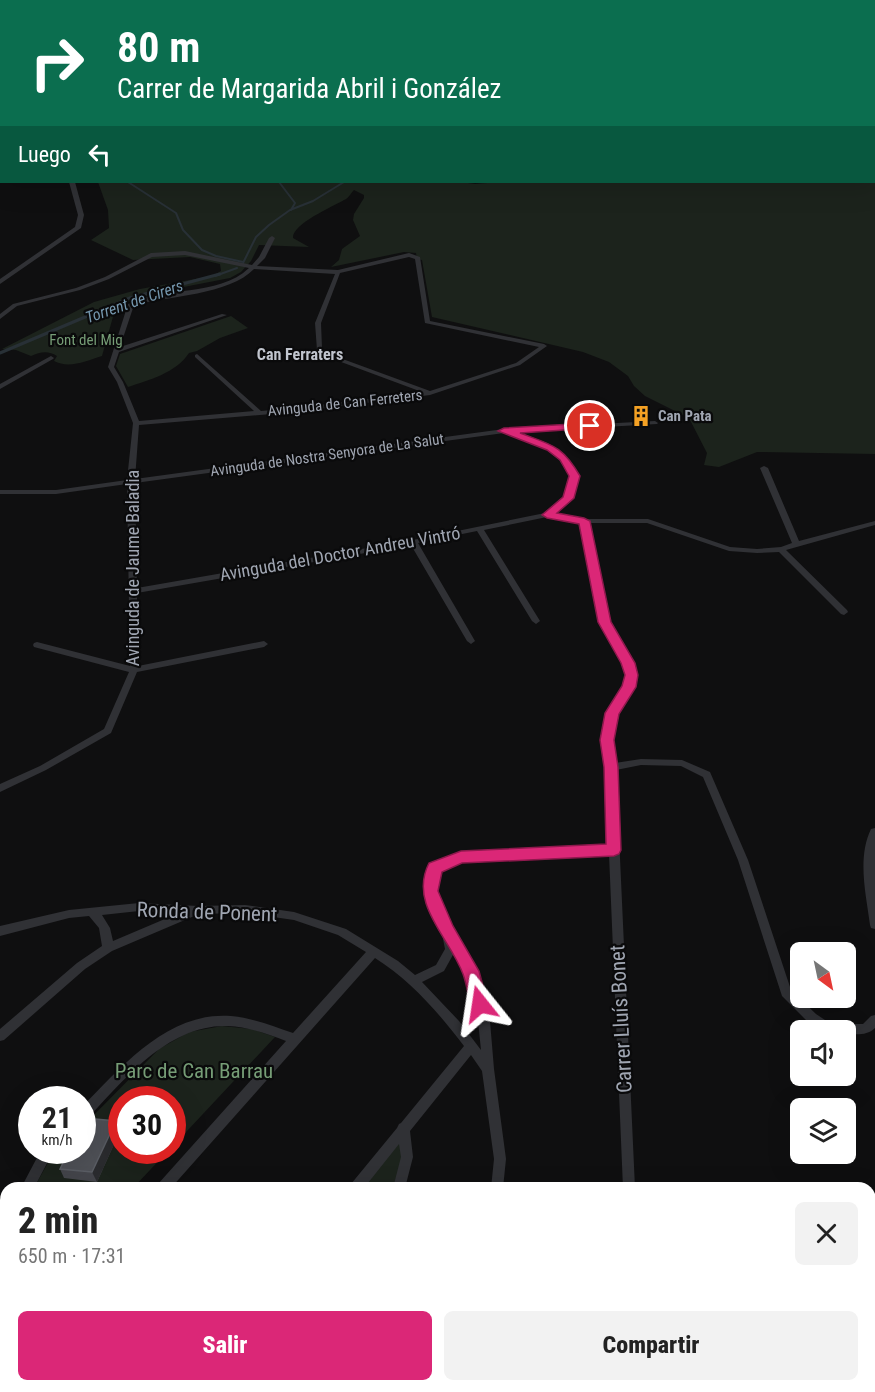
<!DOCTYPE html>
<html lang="es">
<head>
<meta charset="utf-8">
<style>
	body { margin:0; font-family:"Roboto Condensed",sans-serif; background:#f2f2f2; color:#222; height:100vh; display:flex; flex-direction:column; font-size:22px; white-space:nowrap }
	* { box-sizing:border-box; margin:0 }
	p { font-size:20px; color:#767676 }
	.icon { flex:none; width:33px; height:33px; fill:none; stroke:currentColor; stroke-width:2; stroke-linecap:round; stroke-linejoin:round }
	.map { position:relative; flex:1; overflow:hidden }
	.panel { position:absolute; left:0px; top:1182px; width:876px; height:210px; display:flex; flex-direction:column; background:#fff; border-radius:18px 18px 0 0; box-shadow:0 6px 24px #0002 }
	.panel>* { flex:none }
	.hud { position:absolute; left:0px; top:0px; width:876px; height:183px; box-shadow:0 6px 24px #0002; background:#0b6e4f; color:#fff; overflow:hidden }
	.needle { width:39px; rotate:147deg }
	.tools { position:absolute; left:790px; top:942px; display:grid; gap:12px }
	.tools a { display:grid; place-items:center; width:66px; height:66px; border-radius:9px; background:#fff; box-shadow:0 6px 24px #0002; font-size:30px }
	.speed { position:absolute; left:18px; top:1086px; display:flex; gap:12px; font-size:30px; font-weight:700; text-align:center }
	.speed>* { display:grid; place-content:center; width:78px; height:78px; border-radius:50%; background:#fff; box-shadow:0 6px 24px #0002; line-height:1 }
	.speed small { font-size:15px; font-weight:400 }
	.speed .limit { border:9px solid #d22; background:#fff; color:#111 }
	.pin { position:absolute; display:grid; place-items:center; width:51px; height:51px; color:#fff; margin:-26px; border:3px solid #fff; border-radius:50%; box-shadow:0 2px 6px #0007 }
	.me { position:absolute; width:66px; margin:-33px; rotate:345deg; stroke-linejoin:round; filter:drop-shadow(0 0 4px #0008) }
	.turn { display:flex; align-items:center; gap:21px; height:126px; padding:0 18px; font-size:27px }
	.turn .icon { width:78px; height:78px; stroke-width:2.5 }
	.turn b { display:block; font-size:42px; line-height:51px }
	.then { display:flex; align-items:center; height:57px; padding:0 18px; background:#0003; gap:12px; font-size:22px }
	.round { display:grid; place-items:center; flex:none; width:63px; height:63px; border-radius:9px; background:#f2f2f2 }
	.head { display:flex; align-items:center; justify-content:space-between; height:102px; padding:0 18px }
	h1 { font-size:36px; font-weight:800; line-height:45px }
	.primary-button { display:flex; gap:12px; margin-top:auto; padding:12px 18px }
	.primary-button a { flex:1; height:69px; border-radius:9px; background:#db2777; color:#fff; font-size:24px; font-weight:800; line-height:69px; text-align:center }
	.primary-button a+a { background:#f2f2f2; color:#222 }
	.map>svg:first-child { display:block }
</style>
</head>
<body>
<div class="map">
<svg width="875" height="1392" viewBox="0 0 875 1392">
	<rect width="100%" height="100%" fill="#0f0f10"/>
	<!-- green -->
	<path fill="#1c231c" d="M0,0H875V454L757,452L719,467L704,465L707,453L689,418L645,396L634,386L628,376L609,362L583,352L432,317L422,260L417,259L416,253L404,252L331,267L339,260L342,249L360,236L353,220L354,214L364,198V195L354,190C350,194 349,198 344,200C332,207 292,224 293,238L309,247L259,245L251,261L241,272L230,278L163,291L116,306L102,356C86,361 69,369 54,361L57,356C48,350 40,352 31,356L16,350L2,349L94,302L140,289L212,276L221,271L220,264L190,257L133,260L91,240L109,228L108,210L98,182H460L475,184L499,182H874V2H2V139Z
		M231,316L248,328L220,338L197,351L189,353C176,373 149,380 128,387L116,366L120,354Z
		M222,1026L252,1029L275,1037L173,1146L172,1100H122V1150L168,1151L133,1188H34L50,1159L58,1151L82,1150L83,1126L159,1049L189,1032Z
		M404,1136L398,1188H359Z"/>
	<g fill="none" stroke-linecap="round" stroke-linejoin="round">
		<!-- stream-far2 -->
		<path stroke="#283036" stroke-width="1.5" d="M700,0L702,2
			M0,64L2,62"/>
		<!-- stream-far1 -->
		<path stroke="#283036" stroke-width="2" d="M128,182L176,213L183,230L202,250L216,256L243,262
			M279,182L295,203L291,210
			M243,263L256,237L269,225L290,210L313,201L344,182
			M215,276L237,268"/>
		<!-- stream -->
		<path stroke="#283036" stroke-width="3" d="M0,353L130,298L220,274"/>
		<!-- street -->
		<path fill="#303135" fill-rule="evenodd" d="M69,182H75L84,215L81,228L0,284V279L75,227L78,215Z
			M272,236L275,238L265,258L257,266L338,270L409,253L420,257L430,321L544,344L547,346L520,365L430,395L295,412L139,425L135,479L504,429L655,421L658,423L657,424L517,432C546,441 561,449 578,476L572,498L553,514L584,519H648L730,547L757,549L781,547L792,543L760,468L764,466L768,468L799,541L875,521V525L786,550L847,610L848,612L844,615L841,614L779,552L757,553L729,551L647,523H588L609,622L632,663L635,675L633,687L617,713L612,740L615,763L641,759L682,760L710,772L748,860L791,990L816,1014L831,1024H863L871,1016L875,1015V1028C867,1036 857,1034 846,1034V1030H822L808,1022L782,996L738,860L703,777L681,766L641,765L616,770L635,1188H623L609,854L462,861L440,870L435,891L453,936L456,937L477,971L490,1021L494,1069L506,1159L503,1188H491L494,1159L482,1071L471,1055L410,1131L413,1157L405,1188H393L401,1157L399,1144L364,1188H350L351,1184L397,1128L399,1124L401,1123L464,1046C439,1013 410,980 375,958L171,1188H157L158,1184L286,1041C268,1034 248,1027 228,1026C168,1024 124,1080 86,1120L82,1122V1107C122,1066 169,1011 231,1016C253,1018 273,1026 293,1033L366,952L338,935L294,920L245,913L199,914L112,951L85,969L4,1040L0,1041V1029L77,963L102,946L99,928L89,916L69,918L0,936V926L69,910L139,903L198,906L245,905L294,912L346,929L398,961L415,975L436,965L445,949L441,929L425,891L431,865L461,853L609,846L606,767L602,740L607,713L625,687L627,675L624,663L601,622L581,523L547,517L484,530L540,621L536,624L532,621L477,531L418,543L475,641L471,644L467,641L411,545L137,593L138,666L264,641L268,644L264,647L137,672L111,733L46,770L0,792V784L40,766L104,729L129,672L34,647L33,645L34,643L37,642L130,666L127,484L56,494H0V490H56L127,480L133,423L117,382L108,367L128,304C164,285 217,298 249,268L185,255L152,257L109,279L80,290L17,306L0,319V314L13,304L76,288L105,277L151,253L185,251L252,265L259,257L269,238ZM409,257L415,259L425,323L539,347L516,363L430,391L329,354L322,348L321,323L340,273ZM254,269L335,274L315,323L317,350L325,356L422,392L295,408L261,411L197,354L195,355V357L254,411L139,421L123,382L114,367L119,352L227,315L222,314L120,347L134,305C168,296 229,295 254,269ZM504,433H508L546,449L559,460L570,476L565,497L545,513L413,540L137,588L135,483ZM139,911L179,913L113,941L110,928L102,915ZM454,953L466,972L478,1021L481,1050L459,1021L422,982L444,971Z
			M51,356L54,358L53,359L0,389V384Z
			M875,828V929L871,928L870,925C866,894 857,858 871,829Z
			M41,1150H54L34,1188H21Z
			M6,1357V1375L0,1378V1360Z
			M194,1386H210L207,1392H191Z
			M469,1386H483L482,1392H468Z
			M694,1386H714L711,1392H691Z
			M800,1386H815L817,1392H802Z"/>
	</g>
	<!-- wall -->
	<path fill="#45464c" d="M120,1131L97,1182L64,1178L60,1169Z"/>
	<!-- shaded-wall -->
	<path fill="#2b2c2f" d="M116,1121L120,1131L97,1182L92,1172Z"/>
	<!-- building -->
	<path fill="#4f5157" stroke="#5b5e65" stroke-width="1.5" d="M84,1118L116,1121L92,1172L60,1169L69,1150H82V1122Z"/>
	<!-- route -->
	<path fill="#db2777" stroke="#8e194d" stroke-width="1.5" d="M590,423L594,424V428L520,433C552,445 562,445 580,476L574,498L557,513L584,518L590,521L611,622L635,663L638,675L636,687L619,714L614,740L618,767L621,850L619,854L614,856L462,863L442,872L438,891L453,926L479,971L488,1004L486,1010L480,1012L473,1010C468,998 467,985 463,974C450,938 408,904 429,863L461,851L606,844L604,767L600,740L605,713L622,686L625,675L621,663L598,622L579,524L547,518L542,515L563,497L569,476L560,460L547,450L498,431L504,428Z"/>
	<!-- icons -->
	<defs>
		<symbol id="building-bare" viewBox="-9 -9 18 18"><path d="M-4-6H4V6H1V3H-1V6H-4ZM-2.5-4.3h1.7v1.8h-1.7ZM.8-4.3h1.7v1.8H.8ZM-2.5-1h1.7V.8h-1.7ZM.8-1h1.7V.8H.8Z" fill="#f4a124" stroke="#0a0a0b" stroke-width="2.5" paint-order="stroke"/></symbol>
	</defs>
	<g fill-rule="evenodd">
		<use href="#building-bare" x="626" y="401" width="30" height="30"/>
	</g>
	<g text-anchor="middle" stroke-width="4.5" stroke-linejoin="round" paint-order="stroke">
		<!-- far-park labels -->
		<g font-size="15" fill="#769d76" stroke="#0a0a0b">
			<text x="86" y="345">Font del Mig</text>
		</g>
		<!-- far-street labels -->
		<g font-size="15" fill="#a0a6b2" stroke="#0a0a0b">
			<text transform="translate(345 403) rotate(-6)" y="5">Avinguda de Can Ferreters</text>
			<text transform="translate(327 455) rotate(-8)" y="5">Avinguda de Nostra Senyora de La Salut</text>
		</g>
		<!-- far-poi labels -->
		<g font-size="15" font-weight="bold" fill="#a0a6b2" stroke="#0a0a0b" text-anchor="start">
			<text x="658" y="421">Can Pata</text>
		</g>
		<!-- far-water labels -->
		<g font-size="16" font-style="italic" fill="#7597ae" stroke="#0a0a0b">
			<text transform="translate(134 301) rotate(-19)" y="6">Torrent de Cirers</text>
		</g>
		<!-- far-neighbourhood labels -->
		<g font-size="16" font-weight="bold" fill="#c1c5ce" stroke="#0a0a0b">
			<text x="300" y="360">Can Ferraters</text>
		</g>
		<!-- street labels -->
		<g font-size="18" fill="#a0a6b2" stroke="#0a0a0b">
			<text transform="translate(340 554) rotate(-10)" y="6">Avinguda del Doctor Andreu Vintró</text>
			<text transform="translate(133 568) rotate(-90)" y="6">Avinguda de Jaume Baladia</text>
		</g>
		<!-- near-street labels -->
		<g font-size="21" fill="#a0a6b2" stroke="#0a0a0b">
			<text transform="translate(207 912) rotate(2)" y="7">Ronda de Ponent</text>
			<text transform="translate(621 1019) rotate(-93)" y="7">Carrer Lluís Bonet</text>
		</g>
		<!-- near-park labels -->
		<g font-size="21" fill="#769d76" stroke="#0a0a0b">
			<text x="194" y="1078">Parc de Can Barrau</text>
		</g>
	</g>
</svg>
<div class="tools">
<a><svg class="needle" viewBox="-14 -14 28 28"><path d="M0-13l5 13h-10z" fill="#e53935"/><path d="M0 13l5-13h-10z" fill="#767676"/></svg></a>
<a><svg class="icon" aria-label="sound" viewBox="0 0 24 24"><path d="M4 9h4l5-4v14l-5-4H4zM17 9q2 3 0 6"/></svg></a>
<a><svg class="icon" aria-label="layers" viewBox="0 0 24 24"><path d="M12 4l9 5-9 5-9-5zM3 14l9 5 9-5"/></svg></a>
</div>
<div class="speed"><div>21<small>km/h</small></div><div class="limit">30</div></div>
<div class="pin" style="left:590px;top:426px;background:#d93025"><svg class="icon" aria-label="arrive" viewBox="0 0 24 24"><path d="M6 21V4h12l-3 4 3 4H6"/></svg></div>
<svg class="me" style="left:480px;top:1004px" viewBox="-20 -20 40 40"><path d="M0-17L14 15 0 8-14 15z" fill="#db2777" stroke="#fff" stroke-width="4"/></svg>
<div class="hud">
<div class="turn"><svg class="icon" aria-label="right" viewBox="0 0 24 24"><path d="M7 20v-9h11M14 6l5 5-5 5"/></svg><div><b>80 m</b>Carrer de Margarida Abril i González</div></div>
<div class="then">Luego<svg class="icon" aria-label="left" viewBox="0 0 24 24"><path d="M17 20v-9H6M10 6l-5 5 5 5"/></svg></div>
</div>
<section class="panel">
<div class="head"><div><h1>2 min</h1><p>650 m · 17:31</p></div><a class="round"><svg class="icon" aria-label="close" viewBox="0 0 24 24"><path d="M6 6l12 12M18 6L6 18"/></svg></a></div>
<div class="primary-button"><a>Salir</a><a>Compartir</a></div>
</section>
</div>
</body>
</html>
